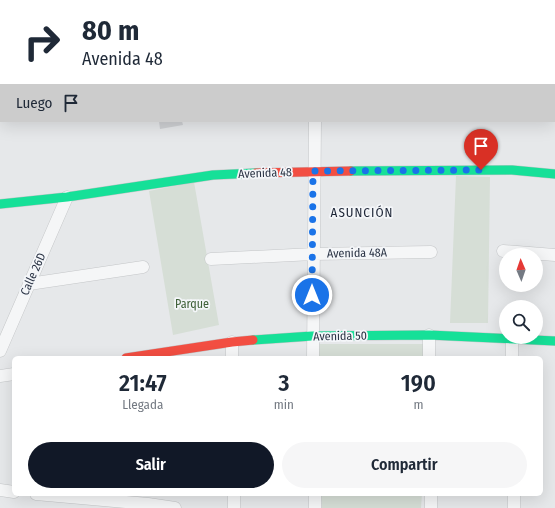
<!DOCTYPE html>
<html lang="es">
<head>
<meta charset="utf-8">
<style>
	body { margin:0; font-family:"Fira Sans Condensed",sans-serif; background:#f6f6f7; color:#1f2937; height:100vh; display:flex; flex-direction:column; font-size:15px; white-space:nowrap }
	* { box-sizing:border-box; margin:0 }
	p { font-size:13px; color:#747a83 }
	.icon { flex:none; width:22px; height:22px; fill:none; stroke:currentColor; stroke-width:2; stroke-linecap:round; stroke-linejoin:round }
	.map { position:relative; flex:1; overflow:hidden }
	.sheet { position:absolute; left:12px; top:356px; width:531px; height:140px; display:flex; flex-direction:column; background:#fff; border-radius:6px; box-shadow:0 4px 16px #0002 }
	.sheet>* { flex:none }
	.banner { position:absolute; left:0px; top:0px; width:555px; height:122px; box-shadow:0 4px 16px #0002; background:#fff; color:#1f2937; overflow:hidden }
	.needle { width:26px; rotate:358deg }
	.tools { position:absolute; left:499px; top:248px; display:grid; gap:8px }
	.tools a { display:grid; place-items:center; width:44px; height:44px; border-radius:50%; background:#fff; box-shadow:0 4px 16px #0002; font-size:20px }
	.pin { position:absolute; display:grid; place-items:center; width:34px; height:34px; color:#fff; margin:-41px -17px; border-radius:50% 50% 50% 0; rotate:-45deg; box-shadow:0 0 4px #0007 }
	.pin .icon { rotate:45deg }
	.me { position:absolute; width:44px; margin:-22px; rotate:0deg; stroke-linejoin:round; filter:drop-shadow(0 0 3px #0008) }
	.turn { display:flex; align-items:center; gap:14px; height:84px; padding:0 16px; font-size:18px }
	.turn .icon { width:52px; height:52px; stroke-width:2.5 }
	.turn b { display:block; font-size:28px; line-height:34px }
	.then { display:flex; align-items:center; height:38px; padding:0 16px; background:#0003; gap:8px; font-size:15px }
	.eta { display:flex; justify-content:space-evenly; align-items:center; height:68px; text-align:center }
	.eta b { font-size:24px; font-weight:600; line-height:28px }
	.cta { display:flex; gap:8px; margin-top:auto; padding:8px 16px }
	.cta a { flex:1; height:46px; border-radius:24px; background:#111827; color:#fff; font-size:16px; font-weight:600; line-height:46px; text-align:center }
	.cta a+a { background:#f6f6f7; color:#1f2937 }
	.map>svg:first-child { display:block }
</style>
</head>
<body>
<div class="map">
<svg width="555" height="508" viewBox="0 0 555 508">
	<rect width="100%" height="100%" fill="#e6e8ea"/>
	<!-- green -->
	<path fill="#d6ded6" d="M456,176L490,177L488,323H450Z
		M194,182L219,325L173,335L149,191Z
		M318,344H423V358H318Z
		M321,494H422L421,508H322Z"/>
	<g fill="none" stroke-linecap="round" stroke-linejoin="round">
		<!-- stream -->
		<path stroke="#b4c4d5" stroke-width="3" d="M532,0V1
			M554,12L555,11"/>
	</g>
	<!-- building -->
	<path fill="#ced0d3" d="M159,121H182L183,125L160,129Z"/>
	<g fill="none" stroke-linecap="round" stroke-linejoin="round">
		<defs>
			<path id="street" d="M503,251L555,255
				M211,259L313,254L431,252
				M29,284L143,267
				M429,335V358
				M512,338V358
				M232,342V358
				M0,351L67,197
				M313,358L315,121
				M0,376L14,374
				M0,490L14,492
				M36,494L148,504L175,508
				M234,494V508
				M315,494V508
				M431,494V508
				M514,494V508"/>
			<path id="fast" d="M554,91H555
				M351,171L512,170L555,174
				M0,204L67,197L213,175L256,173
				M253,340L312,336L429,335L555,341"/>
			<path id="slow" d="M0,90H1"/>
			<path id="jam" d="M256,173L351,171
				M126,358L232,342L253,340"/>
		</defs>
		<!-- street casing -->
		<use href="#street" stroke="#c4c6c8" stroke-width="13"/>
		<!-- fast casing -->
		<use href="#fast" stroke="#c4c6c8" stroke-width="10"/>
		<!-- slow casing -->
		<use href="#slow" stroke="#c4c6c8" stroke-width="10"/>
		<!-- jam casing -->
		<use href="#jam" stroke="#c4c6c8" stroke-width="10"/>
		<!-- street -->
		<use href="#street" stroke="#f5f6f7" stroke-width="12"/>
		<!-- fast -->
		<use href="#fast" stroke="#16e098" stroke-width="9"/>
		<!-- slow -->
		<use href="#slow" stroke="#ffcf43" stroke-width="9"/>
		<!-- jam -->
		<use href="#jam" stroke="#f24e42" stroke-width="9"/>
	</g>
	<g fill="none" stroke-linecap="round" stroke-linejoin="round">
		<!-- route -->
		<path stroke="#1a73e8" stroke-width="7" stroke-dasharray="0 12.6" d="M312,295L313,171L481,170"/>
	</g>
	<g text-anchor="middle" stroke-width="3.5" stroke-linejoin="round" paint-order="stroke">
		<!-- street labels -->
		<g font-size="12" fill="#2b3445" stroke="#f4f6f9">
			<text transform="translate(265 173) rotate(-2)" y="4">Avenida 48</text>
			<text transform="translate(357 253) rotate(-1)" y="4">Avenida 48A</text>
			<text transform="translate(33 274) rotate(-66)" y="4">Calle 26D</text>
			<text transform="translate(340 336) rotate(-1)" y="4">Avenida 50</text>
		</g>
		<!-- park labels -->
		<g font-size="12" fill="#3f6138" stroke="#f4f6f9">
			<text x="192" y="308">Parque</text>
		</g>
		<!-- neighbourhood labels -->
		<g font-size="13" letter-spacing="1" fill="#1d2536" stroke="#f4f6f9">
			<text x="362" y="217">ASUNCIÓN</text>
		</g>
	</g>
</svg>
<div class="tools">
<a><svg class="needle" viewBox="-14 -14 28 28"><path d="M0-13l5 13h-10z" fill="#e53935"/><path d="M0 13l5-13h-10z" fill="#747a83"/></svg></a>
<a><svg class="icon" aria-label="search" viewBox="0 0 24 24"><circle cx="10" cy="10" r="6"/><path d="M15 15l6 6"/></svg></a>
</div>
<div class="pin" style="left:481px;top:170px;background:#d93025"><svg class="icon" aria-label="arrive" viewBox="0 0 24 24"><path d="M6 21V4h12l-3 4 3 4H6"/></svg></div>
<svg class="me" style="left:312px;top:295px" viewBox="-20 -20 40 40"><circle r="17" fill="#1a73e8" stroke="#fff" stroke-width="3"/><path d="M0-11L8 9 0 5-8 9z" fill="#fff"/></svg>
<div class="banner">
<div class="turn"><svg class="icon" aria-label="right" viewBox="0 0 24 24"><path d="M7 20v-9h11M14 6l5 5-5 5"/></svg><div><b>80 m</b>Avenida 48</div></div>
<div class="then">Luego<svg class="icon" aria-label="arrive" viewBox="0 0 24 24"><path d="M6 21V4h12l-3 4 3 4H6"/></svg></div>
</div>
<section class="sheet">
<div class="eta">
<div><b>21:47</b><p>Llegada</p></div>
<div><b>3</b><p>min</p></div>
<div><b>190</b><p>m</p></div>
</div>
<div class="cta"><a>Salir</a><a>Compartir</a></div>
</section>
</div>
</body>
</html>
